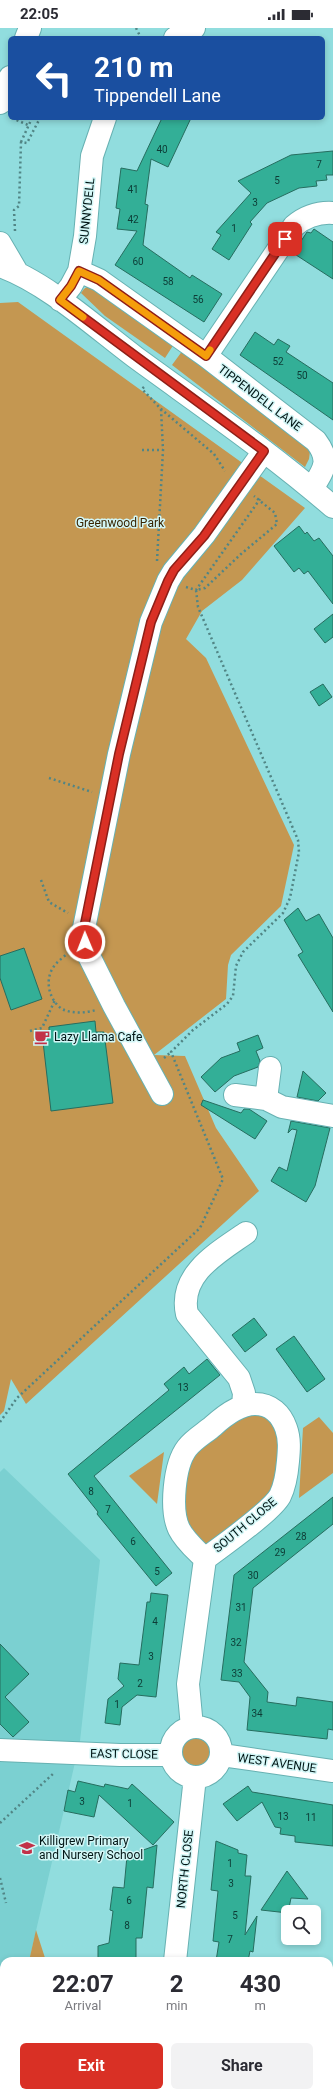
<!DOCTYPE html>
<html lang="en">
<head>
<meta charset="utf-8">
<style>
	body { margin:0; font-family:Roboto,sans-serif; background:#f2f2f3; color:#2b2b33; height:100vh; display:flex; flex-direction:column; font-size:15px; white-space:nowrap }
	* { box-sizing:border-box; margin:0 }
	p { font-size:13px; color:#7c7c81 }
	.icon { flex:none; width:22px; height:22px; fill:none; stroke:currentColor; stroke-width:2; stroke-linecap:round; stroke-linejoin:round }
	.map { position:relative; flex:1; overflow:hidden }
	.side { position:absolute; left:0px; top:1929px; width:333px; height:140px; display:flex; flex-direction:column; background:#fff; border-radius:12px 12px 0 0; box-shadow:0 2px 6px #0003 }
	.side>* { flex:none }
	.guide { position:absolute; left:8px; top:8px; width:317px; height:84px; border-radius:6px; box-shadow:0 2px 6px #0003; background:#1a4fa0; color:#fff; overflow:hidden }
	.buttons { position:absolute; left:281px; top:1877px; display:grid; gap:8px }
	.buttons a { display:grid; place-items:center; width:40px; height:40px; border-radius:6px; background:#fff; box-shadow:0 2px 6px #0003; font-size:20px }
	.pin { position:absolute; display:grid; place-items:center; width:34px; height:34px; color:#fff; margin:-17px; border-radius:8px; box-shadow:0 2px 6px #0006 }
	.me { position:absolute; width:44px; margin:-22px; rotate:359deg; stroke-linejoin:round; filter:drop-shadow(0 0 3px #0008) }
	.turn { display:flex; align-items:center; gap:14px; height:84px; padding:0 20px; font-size:18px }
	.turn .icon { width:52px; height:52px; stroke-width:2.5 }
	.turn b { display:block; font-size:28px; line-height:34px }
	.eta { display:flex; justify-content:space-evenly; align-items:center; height:68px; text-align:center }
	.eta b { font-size:24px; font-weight:700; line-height:28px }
	.primary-button { display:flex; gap:8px; margin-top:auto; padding:8px 20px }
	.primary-button a { flex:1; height:46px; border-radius:6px; background:#d93025; color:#fff; font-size:16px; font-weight:700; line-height:46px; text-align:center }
	.primary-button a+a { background:#f2f2f3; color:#2b2b33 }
	.status { display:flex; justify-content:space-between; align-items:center; height:28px; padding:0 20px; background:#fff; direction:ltr }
	.status svg { height:11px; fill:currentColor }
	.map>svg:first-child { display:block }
</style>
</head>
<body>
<div class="status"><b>22:05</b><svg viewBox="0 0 49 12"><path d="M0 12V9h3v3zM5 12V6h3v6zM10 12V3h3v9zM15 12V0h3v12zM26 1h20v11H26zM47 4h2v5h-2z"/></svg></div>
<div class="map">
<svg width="333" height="2069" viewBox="0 0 333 2069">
	<rect width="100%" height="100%" fill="#91ddde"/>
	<!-- built -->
	<path fill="#7bd0d1" d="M4,1440L100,1532L80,1713L29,1933H4V2039L0,2057V1444Z"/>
	<!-- green -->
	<path fill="#c49751" d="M88,258H91L174,316L165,330L105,288L81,265L84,261Z
		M18,274L305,480L242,552L202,583L186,611L206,630L294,817L281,878L231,927L228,937L226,971L154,1027L185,1028L216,1100L259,1163L26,1376L11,1351L4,1383L0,1387V275Z
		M183,322L298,407L310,423L309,431L305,439L172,337Z
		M248,1386C253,1387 260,1386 264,1387C291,1399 275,1447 271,1468L209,1516L200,1515L182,1487L187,1433L228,1393Z
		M319,1389L333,1405V1445L299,1470L303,1400Z
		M164,1424L157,1476L129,1448Z
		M182 1723a15 15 0 1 1 30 0a15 15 0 1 1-30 0Z
		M36,1902L46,1933H29Z
		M333,2012V2069H0V2057L4,2039V2065H329V2013Z"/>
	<!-- building -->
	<path fill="#33af97" stroke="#266d5f" d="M162,90H191L168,139L151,131L145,176L148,177L143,217L190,250L192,247L222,266L204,294L115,237L137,203L117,201L120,181L116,180L121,140L137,143Z
		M333,123V147H326L327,152L316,153L317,158L299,160L267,175L250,194L252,196L229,232L212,221L221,207L216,204L251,165L238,153L291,127Z
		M314,201L333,214V251L293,225L307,204L311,205Z
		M255,304L274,317L278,311L290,318L286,324L333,355V392L240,327Z
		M299,498L305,506L307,504L314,513L319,510L333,528V576L308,543L304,546L299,540L294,544L274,518Z
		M333,586V609L325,615L314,601Z
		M323,656L332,669L319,678L310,664Z
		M298,880L306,893L319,886L333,910V984L298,927L303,924L284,892Z
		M24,920L42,971L11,982L0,950V928Z
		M95,993L96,1004H104L113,1075L51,1083L42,1005L49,1004V999Z
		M258,1007L263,1020L256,1023L260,1033L258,1039L234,1048L215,1064L201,1049L221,1030L240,1023L237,1015Z
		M303,1043L326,1065L318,1073L297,1069Z
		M203,1072L241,1085L244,1081H249L267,1093L255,1111L201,1077Z
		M291,1093L330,1100L315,1158L306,1174L271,1153L279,1139L287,1143L297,1102L292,1101L288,1105Z
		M254,1290L267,1307L245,1324L232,1307Z
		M294,1308L325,1351L307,1364L276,1321Z
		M207,1331L220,1347L94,1448L172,1545L156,1558L97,1486L98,1484L68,1446L169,1362L164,1356L184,1339L189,1346Z
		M333,1469V1496L253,1560L244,1634L268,1664L267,1674L296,1678L297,1669L333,1674V1702L328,1701L327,1711L247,1702L250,1669L239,1654L221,1652L234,1547Z
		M151,1565L168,1567L156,1669L137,1667L122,1679L120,1697L105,1695L108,1671L124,1658L118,1651L120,1635L139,1637L147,1574H150Z
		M0,1616L29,1646L5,1669L29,1694L13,1709L0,1696Z
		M78,1753L104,1759L105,1756L128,1761L132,1756L174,1794L153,1817L99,1767L94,1789L64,1783L68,1762L75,1764Z
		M248,1758L252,1764L333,1777V1818L295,1814V1808L280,1806L281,1800L275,1799L262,1774L237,1793L223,1776Z
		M216,1813L238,1822V1825L247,1827L245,1848H251L245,1907L257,1888L253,1924L250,1923L248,1933H216L219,1914L213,1913L218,1863L211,1862Z
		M157,1817L153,1860L147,1859L142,1910H136V1933H98V1918L109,1915L113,1883L110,1882L113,1859L124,1860L127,1828Z
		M287,1843L308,1871L291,1870L288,1885L261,1882Z"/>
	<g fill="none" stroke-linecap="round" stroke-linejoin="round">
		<defs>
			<path id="minor" d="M175,10L194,0
				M0,215L17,244
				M0,238C46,254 95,299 135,329C202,378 271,425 333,479
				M79,243L99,252L206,328L316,413C331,433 324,441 312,461
				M60,272L71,258L79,243L85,208L92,128L105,90
				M206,328L294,198C306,188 318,184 333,185
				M162,1066L114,978L89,928L83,905L119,726L151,594L168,553L174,543L204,507L264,423
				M235,1067L266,1071L282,1079L333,1088
				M266,1071L270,1040
				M243,1378L244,1365L239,1350L187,1286C178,1246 219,1224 246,1205
				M171 1724a25 25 0 1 1 50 0a25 25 0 1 1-50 0Z
				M192,1699L188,1656L205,1531C222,1518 271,1484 280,1468C285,1458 287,1445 288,1433C289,1422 290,1411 286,1400C281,1386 271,1376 255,1376C239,1376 224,1388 213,1398C205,1405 194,1411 187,1420C174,1437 170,1482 179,1501C185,1513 196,1522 205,1531
				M0,1722L120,1727H171
				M222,1727L333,1743
				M175,1933L195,1749"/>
			<path id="highway" d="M26,10L30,0
				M0,75L10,49"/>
		</defs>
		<!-- minor casing -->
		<use href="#minor" stroke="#67b1b2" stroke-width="24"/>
		<!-- highway casing -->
		<use href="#highway" stroke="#67b1b2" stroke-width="24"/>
		<!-- path -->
		<path stroke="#518585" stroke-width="2.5" stroke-dasharray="2 3" stroke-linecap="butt" d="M136,0L141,10
			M12,90L28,97
			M21,114L32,90
			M15,203L14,182L19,178L21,114L27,115L40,90
			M144,359L142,361L161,381L214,426L225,443
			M142,422H163
			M157,533L163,422L161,381
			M186,559L196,562L260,471
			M49,750L92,764
			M41,852L49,874L68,885
			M69,924C65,928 59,932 55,937C44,950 48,971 62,981C72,986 86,985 96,982
			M30,1003L42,1000L55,972
			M164,1030L171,1024
			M0,1394L17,1370L200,1200L223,1151L171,1024L193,1002L227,976L233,968L236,938L243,924L283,885L290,870L299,824L298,812L198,579L196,562L205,560L241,526L277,496L275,485L254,468
			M0,1795L55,1744
			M0,1850L6,1875
			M159,2069L160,2065"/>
		<!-- minor -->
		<use href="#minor" stroke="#fff" stroke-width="22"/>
		<!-- highway -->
		<use href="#highway" stroke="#fff" stroke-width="22"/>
	</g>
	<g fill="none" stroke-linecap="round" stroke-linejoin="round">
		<defs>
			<path id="route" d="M85,914L83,905L119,726L151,594L168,553L174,542L204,508L264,423L60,272L71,258L79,243L99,252L206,328L285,211"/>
		</defs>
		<!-- route casing -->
		<use href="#route" stroke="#8d1f18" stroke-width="10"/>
		<!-- route -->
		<use href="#route" stroke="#d93025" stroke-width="7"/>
		<!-- slow -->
		<path stroke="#f59e0b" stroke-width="7" d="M83,289L60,272L71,258L79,243L99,252L206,328L210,322"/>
	</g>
	<!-- icons -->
	<defs>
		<symbol id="cafe-bare" viewBox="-9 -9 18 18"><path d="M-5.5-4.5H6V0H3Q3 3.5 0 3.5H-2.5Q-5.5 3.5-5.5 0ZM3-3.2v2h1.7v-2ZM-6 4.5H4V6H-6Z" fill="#c23148" stroke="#d2f6f6" stroke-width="2.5" paint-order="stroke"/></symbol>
		<symbol id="school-bare" viewBox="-9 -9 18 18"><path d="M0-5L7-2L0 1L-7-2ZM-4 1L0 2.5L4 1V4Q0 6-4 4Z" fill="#c23148" stroke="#d2f6f6" stroke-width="2.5" paint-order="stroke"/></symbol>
	</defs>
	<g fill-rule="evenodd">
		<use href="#cafe-bare" x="31" y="998" width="22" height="22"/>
		<use href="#school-bare" x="16" y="1809" width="22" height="22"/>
	</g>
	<g text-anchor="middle" stroke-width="3" stroke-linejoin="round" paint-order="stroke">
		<!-- number labels -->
		<g font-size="10" fill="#0d3c36">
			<text x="162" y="125">40</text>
			<text x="319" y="140">7</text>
			<text x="277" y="156">5</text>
			<text x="133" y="165">41</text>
			<text x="255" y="178">3</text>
			<text x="133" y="195">42</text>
			<text x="234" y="204">1</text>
			<text x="138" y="237">60</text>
			<text x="168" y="257">58</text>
			<text x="198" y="275">56</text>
			<text x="278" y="337">52</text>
			<text x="302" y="351">50</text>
			<text x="183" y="1363">13</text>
			<text x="91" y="1467">8</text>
			<text x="108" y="1485">7</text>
			<text x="301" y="1512">28</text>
			<text x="133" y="1517">6</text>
			<text x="280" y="1528">29</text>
			<text x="157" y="1547">5</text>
			<text x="253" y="1551">30</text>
			<text x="241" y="1583">31</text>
			<text x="155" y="1597">4</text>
			<text x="236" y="1618">32</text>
			<text x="151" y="1632">3</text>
			<text x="237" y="1649">33</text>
			<text x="140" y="1659">2</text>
			<text x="117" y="1680">1</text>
			<text x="257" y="1689">34</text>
			<text x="82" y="1777">3</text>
			<text x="130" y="1779">1</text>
			<text x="283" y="1792">13</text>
			<text x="311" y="1793">11</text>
			<text x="230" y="1839">1</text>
			<text x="231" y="1859">3</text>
			<text x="129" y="1876">6</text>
			<text x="235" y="1891">5</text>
			<text x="127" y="1901">8</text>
			<text x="230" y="1915">7</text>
		</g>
		<!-- street labels -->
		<g font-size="12" fill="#001515" stroke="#d2f6f6">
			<text transform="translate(87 183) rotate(-84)" y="4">SUNNYDELL</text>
			<text transform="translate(260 370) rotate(37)" y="4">TIPPENDELL LANE</text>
			<text transform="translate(245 1497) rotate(-40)" y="4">SOUTH CLOSE</text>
			<text transform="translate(124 1726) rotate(1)" y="4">EAST CLOSE</text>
			<text transform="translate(277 1735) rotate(8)" y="4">WEST AVENUE</text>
			<text transform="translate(185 1841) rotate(-84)" y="4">NORTH CLOSE</text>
		</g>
		<!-- park labels -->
		<g font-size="12" fill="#382401" stroke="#d2f6f6">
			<text x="120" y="499">Greenwood Park</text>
		</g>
		<!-- poi labels -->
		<g font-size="12" fill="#001515" stroke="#d2f6f6" text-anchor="start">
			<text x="54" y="1013">Lazy Llama Cafe</text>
			<text x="39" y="1817">Killigrew Primary<tspan x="39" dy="14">and Nursery School</tspan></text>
		</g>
	</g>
</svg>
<div class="buttons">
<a><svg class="icon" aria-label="search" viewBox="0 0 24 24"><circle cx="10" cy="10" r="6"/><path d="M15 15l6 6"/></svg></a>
</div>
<div class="pin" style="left:285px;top:211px;background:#d93025"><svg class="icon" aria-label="arrive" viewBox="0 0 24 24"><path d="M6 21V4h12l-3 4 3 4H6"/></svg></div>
<svg class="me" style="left:85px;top:914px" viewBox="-20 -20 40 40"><circle r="17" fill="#d93025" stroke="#fff" stroke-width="3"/><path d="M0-11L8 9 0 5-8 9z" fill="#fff"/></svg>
<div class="guide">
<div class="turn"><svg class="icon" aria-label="left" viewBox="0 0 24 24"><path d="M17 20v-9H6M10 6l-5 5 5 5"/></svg><div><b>210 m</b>Tippendell Lane</div></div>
</div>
<section class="side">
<div class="eta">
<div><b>22:07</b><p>Arrival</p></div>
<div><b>2</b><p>min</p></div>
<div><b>430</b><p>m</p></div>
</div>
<div class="primary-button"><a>Exit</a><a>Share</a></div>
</section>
</div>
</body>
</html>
